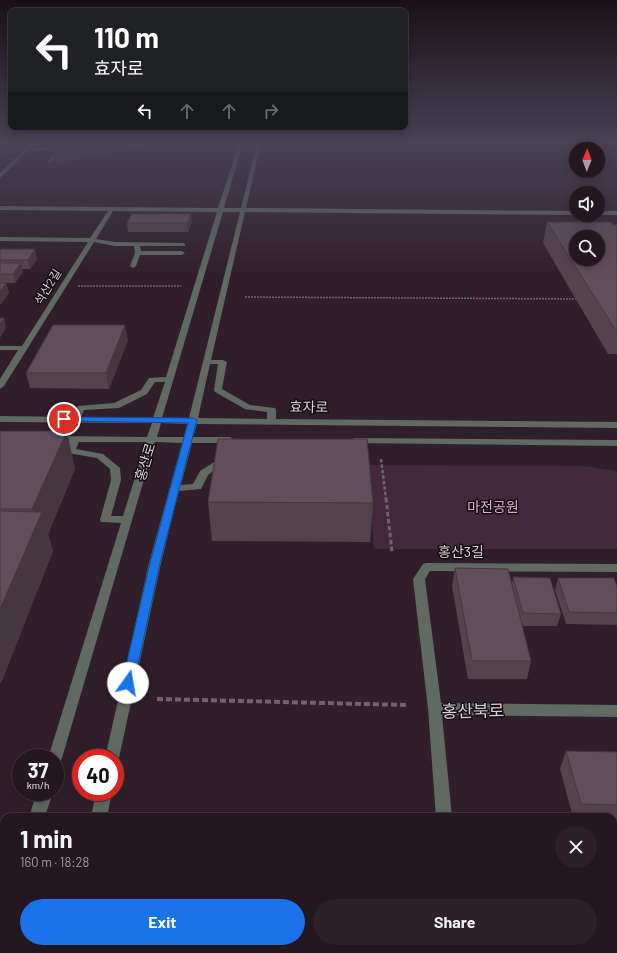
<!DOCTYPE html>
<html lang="en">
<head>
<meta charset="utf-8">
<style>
	body { margin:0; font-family:Barlow,"Noto Sans KR",sans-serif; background:#2c2029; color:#f1f3f6; height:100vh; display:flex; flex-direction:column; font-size:15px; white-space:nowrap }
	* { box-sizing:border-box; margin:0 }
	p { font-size:13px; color:#a39fa5 }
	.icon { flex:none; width:22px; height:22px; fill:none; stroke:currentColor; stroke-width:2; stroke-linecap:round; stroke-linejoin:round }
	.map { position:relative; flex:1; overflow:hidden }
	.details { position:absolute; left:0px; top:813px; width:617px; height:140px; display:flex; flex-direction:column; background:#241720; border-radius:12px 12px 0 0; box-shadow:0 2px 10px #0003,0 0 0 1px #41363e }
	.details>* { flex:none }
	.banner { position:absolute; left:8px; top:8px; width:400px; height:122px; border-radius:8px; box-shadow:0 2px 10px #0003,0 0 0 1px #41363e; background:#202124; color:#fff; overflow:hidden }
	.needle { width:26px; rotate:1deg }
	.buttons { position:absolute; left:569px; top:142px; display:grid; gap:8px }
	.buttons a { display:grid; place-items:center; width:36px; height:36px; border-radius:50%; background:#241720; box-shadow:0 2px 10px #0003,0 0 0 1px #41363e; font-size:20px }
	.speed { position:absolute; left:12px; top:749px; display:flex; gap:8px; font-size:20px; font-weight:700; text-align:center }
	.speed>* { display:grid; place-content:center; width:52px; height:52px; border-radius:50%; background:#241720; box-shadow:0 2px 10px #0003,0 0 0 1px #41363e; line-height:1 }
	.speed small { font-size:10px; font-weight:400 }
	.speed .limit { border:6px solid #d22; background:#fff; color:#111 }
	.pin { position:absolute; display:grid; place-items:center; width:34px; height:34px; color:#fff; margin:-17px; border:2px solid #fff; border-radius:50%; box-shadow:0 1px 4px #0007 }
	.me { position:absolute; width:44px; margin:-22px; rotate:13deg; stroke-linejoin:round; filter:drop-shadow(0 0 3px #0008) }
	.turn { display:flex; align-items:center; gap:14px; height:84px; padding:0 20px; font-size:18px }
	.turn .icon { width:52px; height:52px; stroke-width:2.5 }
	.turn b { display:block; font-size:28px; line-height:34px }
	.lanes { display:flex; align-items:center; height:38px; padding:0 20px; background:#0003; justify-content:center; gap:20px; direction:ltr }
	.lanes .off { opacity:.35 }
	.round { display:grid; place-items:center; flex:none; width:42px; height:42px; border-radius:21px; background:#2c2029 }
	.head { display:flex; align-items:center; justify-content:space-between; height:68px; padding:0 20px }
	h1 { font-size:24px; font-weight:700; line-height:30px }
	.button { display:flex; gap:8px; margin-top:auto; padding:8px 20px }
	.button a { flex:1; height:46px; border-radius:24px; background:#1a73e8; color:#fff; font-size:16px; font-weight:700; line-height:46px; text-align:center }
	.button a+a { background:#2c2029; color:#f1f3f6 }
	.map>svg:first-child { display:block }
</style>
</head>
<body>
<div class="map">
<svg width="617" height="953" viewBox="0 0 617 953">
	<rect width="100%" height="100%" fill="#301f2a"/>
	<!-- green -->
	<path fill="#46283d" d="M368,465L583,466L617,471V549H374Z"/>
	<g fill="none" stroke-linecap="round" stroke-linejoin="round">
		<!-- path-far3 -->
		<path stroke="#72636d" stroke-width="1.5" stroke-dasharray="2 1" stroke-linecap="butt" d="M78,286H181
			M245,297L579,299"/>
		<!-- path-far2 -->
		<path stroke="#72636d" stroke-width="2.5" stroke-dasharray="3.5 2" stroke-linecap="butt" d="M381,459L386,499"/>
		<!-- path-far1 -->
		<path stroke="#72636d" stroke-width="3" stroke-dasharray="4.5 2.5" stroke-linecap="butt" d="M386,498L392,552"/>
		<!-- path -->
		<path stroke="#72636d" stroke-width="4" stroke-dasharray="6 3" stroke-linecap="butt" d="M157,699L407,705
			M613,833H617"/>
		<!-- minor -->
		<path fill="#606962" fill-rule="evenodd" d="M31,143H36L32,148H60L65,143H69L50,163L48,162L58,150H29L0,178V173Z
			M239,143H243L224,208H241L257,143H261L246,208L576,211V215L245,212L211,360H223L227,362L222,389L250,405L275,408L276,410V419L617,422V428L197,424L193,437H230L235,440L230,443H192L181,485L193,484L200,471L222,457L225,456L230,459L208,475L201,489L179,491L161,563L119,758L115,763V758H105L149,563L182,443L155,442L62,758L60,763L55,764V758H48L121,523L101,522L100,520L111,480L110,469L97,458L68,453L66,451L69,442H56L51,439L56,436L147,437L152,423L0,422V416L72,417L78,406L114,403L141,390L149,378L166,377L217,212L113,211L96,239L115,242L183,243L185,244V246H140L141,251H182L185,253L182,255H140L136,266L133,268L130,266L135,253L134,246H115L94,242L4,386L0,389V379L18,350H0V346H22L88,242L0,241V237L90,238L108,211L0,210V206L218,208ZM223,212H240L189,418H162ZM210,364H218L214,390L215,392L245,409L267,412V419L198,418ZM155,382H165L153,418L81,417L84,410L119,408L147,394ZM161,423L187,424L184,437H157ZM79,442H146L123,516H111L121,480L120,468L103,454L76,449Z
			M598,211H617V215H598Z
			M354,438L617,440V446L351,443L349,441Z
			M427,563L617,564V572L430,571L425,579L441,703L617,705V717L442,715L452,817H436L428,709L413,579L423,564Z
			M37,792H53L45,817H29Z
			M96,792H112L107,817H91Z
			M4,917V947L0,949V919Z
			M61,949H79L78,953H60Z
			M453,949H471V953H453Z"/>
	</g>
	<!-- wall -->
	<path fill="#53434d" d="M0,143H22L23,148L18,153H0Z
		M59,143H152L106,154L104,153L56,164Z
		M192,222L188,232H128L127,223Z
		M547,222L617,225V354H608L543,243Z
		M0,249L37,259L30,269H22L23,272L15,283H6L9,293L0,305Z
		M128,340L109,389L30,388L26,373Z
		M0,431L75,469L48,534L53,551L1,683H0Z
		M208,502L373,503L370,542L212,541Z
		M455,568L512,584L513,577L561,614L557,626H522L531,661L527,679H468L452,586Z
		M558,578L617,587V625L566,624L555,590Z
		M566,751L617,752V822H613V817H573L560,769Z"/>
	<!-- shaded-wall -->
	<path fill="#44373f" d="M19,143H22L23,148L18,153L16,145Z
		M85,143H102L104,153L56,164L53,150Z
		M105,143H152L106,154Z
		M191,214L192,222L188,232L187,223Z
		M35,249L37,259L30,269L28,260Z
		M21,263L23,272L15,283L13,274Z
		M6,283L9,293L0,305V292Z
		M4,318L6,328L0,338V324Z
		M125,325L128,340L109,389L106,373Z
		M67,431L75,469L48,534L53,551L1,683L0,682V609L36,526L32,509Z"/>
	<!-- building -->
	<path fill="#614e5a" stroke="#44373f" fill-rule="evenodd" d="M0,143H19L16,145H0Z
		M59,143H85L53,150Z
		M132,214H191L187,223H127Z
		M547,222H611L613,225H617V329H615ZM576,237H598V259H576Z
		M0,249H35L28,260H0Z
		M0,263H21L13,274H0Z
		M0,283H6L0,292Z
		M0,318H4L0,324Z
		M53,325H125L106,373H26Z
		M0,431H67L32,509H0Z
		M218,439H367L373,503L208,502Z
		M0,511L42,512L0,609Z
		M455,568L508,569L531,661H472Z
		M513,577L550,578L561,614L523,613Z
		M558,578H614L617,587V613L569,612Z
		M566,751L617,752V805L581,804Z"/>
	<!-- sky -->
	<linearGradient id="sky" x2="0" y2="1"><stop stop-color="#1a1117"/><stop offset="0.52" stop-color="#484255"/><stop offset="1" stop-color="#484255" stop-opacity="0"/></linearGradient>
	<rect width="617" height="276" fill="url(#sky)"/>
	<!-- route -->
	<path fill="#1a73e8" stroke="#114b97" d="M64,417L193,418L197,420L160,563L134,683L133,686L128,688L124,686L122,683L150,563L188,423L61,421L60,419L61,418Z"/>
	<g text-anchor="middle" stroke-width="3" stroke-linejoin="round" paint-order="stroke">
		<!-- far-street labels -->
		<g font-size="12" fill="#dbd0d7" stroke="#130c11">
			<text transform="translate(48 287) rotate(-58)" y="4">석산2길</text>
		</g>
		<!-- street labels -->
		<g font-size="14" fill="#dbd0d7" stroke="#130c11">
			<text transform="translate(309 407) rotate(1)" y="5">효자로</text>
			<text transform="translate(145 462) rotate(-73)" y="5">홍산로</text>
			<text x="461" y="557">홍산3길</text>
		</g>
		<!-- park labels -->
		<g font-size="14" fill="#e7a7d1" stroke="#130c11">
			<text x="493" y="512">마전공원</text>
		</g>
		<!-- near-street labels -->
		<g font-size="17" fill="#dbd0d7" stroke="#130c11">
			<text transform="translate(473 711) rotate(-1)" y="6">홍산북로</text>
		</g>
	</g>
</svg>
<div class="buttons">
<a><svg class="needle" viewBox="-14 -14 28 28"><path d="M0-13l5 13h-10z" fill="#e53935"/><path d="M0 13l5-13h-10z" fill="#a39fa5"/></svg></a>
<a><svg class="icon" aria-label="sound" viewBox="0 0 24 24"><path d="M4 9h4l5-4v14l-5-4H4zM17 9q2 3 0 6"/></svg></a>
<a><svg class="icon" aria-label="search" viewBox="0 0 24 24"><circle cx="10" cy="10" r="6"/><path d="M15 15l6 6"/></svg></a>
</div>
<div class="speed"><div>37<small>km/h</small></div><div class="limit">40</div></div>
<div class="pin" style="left:64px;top:419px;background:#d93025"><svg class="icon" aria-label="arrive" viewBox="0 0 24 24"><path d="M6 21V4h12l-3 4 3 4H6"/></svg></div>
<svg class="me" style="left:128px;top:683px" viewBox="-20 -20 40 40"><circle r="19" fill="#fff"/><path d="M0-13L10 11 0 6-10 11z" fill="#1a73e8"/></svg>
<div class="banner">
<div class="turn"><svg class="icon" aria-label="left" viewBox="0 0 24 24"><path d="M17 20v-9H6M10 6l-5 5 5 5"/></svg><div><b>110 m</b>효자로</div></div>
<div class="lanes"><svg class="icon" aria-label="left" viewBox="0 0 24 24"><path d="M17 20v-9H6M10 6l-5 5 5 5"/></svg><svg class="icon off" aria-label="ahead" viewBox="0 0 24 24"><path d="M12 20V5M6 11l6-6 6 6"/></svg><svg class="icon off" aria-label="ahead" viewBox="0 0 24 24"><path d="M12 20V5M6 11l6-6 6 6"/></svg><svg class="icon off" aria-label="right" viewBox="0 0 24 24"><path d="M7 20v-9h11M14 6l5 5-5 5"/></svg></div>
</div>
<section class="details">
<div class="head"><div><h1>1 min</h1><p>160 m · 18:28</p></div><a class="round"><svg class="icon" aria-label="close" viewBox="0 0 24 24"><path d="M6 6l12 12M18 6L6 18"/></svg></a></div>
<div class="button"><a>Exit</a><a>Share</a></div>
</section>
</div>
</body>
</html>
